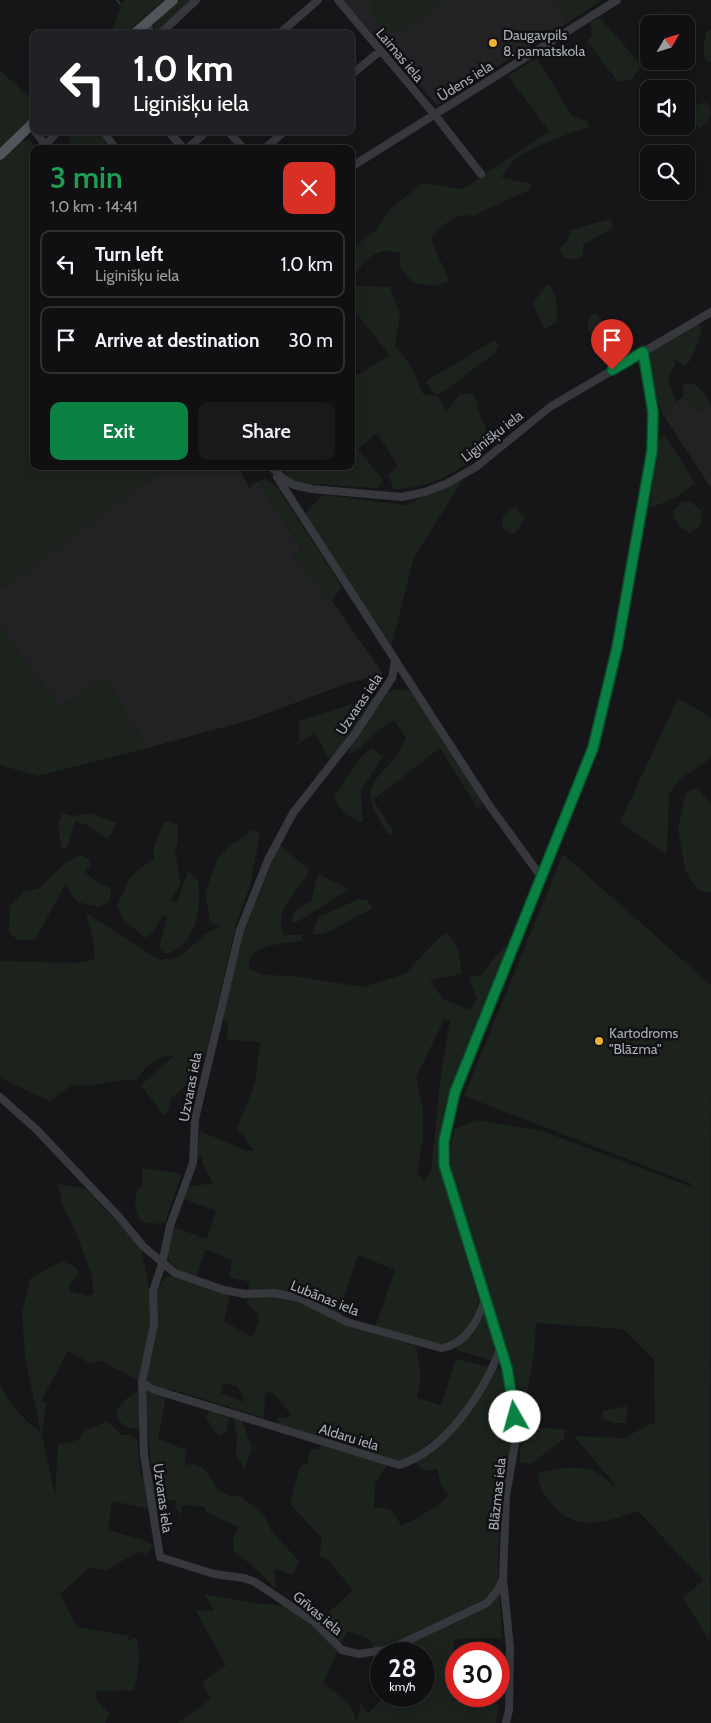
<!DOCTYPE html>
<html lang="en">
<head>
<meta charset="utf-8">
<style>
	body { margin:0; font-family:Cabin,sans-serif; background:#19191b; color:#f1f3f6; height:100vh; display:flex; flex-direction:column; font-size:19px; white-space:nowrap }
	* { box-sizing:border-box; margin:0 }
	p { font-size:16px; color:#9c9d9f }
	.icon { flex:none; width:28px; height:28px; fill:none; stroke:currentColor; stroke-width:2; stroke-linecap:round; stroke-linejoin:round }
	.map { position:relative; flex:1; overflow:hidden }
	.drawer { position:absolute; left:30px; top:145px; width:325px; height:325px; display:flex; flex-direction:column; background:#101012; border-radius:10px; box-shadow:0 2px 12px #0003,0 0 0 1px #303032 }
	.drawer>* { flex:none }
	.banner { position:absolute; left:30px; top:30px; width:325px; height:105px; border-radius:10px; box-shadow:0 2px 12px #0003,0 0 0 1px #303032; background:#202124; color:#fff; overflow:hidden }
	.needle { width:32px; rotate:51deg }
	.tools { position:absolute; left:640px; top:15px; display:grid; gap:10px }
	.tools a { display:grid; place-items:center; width:55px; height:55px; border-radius:10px; background:#101012; box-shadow:0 2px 12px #0003,0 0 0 1px #303032; font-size:25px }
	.speed { position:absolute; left:370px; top:1642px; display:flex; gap:10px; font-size:25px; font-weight:700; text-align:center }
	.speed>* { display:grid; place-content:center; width:65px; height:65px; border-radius:50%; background:#101012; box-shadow:0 2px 12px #0003,0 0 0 1px #303032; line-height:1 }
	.speed small { font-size:12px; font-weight:400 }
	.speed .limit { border:8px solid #d22; background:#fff; color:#111 }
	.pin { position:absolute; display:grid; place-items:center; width:42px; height:42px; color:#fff; margin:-51px -21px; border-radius:50% 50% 50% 0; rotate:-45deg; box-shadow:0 0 5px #0007 }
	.pin .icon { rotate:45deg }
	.me { position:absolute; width:55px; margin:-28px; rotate:353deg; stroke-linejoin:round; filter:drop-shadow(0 0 4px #0008) }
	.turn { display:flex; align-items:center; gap:18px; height:105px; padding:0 20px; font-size:22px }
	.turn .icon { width:65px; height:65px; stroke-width:2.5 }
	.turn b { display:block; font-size:35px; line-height:42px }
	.round { display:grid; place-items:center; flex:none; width:52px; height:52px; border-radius:10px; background:#19191b }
	.overview { display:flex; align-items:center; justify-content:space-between; height:85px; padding:0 20px }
	h1 { font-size:30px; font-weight:600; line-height:38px; color:#1e9e55 }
	.button { display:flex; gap:10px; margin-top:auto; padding:10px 20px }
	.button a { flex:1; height:58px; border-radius:10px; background:#0b8043; color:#fff; font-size:20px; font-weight:600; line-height:58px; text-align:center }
	.button a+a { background:#19191b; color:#f1f3f6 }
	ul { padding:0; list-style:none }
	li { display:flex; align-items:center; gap:15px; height:68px; margin:0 10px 8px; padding:0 10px; border:2px solid #303032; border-radius:10px }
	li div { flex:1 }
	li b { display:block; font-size:19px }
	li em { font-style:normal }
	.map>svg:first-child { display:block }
</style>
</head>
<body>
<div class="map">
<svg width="711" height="1723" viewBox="0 0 711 1723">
	<rect width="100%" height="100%" fill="#161618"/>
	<!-- built -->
	<path fill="#222225" d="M342,0H551L569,22L437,105Z
		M683,397L697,413L711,406V488L662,413Z
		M167,466H238L249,488L258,481L302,549L293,557L332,601L383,674L345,684L253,719L148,748L105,678L60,707L0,627V590Z"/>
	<!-- green -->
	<path fill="#1c231d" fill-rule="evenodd" d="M124,0H164L125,34H110Z
		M179,0H190L155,34L154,21Z
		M372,0H442C426,13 401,45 379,25C373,19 370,9 372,0Z
		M551,0H602L569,22Z
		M600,18L642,66L631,80L618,82L587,41L592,37L590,22Z
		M711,30V61L707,62C702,52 704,43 706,32Z
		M537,58L572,116L587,121L589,127C570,133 524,149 510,164C507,168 505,173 501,177L531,184V189L473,216C454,212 444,225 431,237C435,254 444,265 449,281L436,286L413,283L400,267V253C374,246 363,261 352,281L358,286L390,287L400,314L395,346L411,366L423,394L438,397L447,411L460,394H473L479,404L476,406L493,443C465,468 433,489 394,489L388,475L398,466L377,433L358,449L383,480L378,488L301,483L291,479L279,466H351V375L359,374L390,355L351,307V256L356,245L376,230L391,208L423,183L463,189L549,131L508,76Z
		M0,70L34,102V115L0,149Z
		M707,102L711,114L706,123L699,129L691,118L689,107Z
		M70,131H98L110,149H69Z
		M29,139L37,149H34V466H167L0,590V161L19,142Z
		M610,219L613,223L612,228L583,245V256L575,260L564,257L559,250L568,240L571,230Z
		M548,283C558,295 557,307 557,322L544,330L533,303Z
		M596,313L627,355L617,361L589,331L587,325L591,316Z
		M695,325L702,326L697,346L689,362L684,366L675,360L674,367L668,378L676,402L662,413L650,376V353Z
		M493,341L499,344L496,352L446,390L436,395L425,382Z
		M687,383C699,383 707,397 711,406L697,413L683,397V386Z
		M665,435L695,483L675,498L650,508L656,443Z
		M266,479L277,487L335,576L341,588L332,601L293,558L302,548L258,481Z
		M463,480L414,557L391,647L306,516L307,511L323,495L405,505Z
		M689,501L702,511L701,525L690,533C680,528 674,522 673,511L682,502Z
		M515,506L525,518L514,534L502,529L503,517Z
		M0,627L60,707L105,678L148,748L38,776L0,765Z
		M398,689L411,691L484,802L478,809L440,748L373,800L393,831L389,835C346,773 390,783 406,737L394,720C374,730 367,745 348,755L350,747L388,692Z
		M377,696L342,746L329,759C323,751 322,741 314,734L291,748L299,741V721Z
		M678,698L711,718V758L680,779L669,794L667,855L620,822Z
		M371,748L383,757L361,790L363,823C349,818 340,810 334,797L360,758Z
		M697,787L711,804V893L699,890L690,880L685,869L678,828L686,793Z
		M62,813L72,816L91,813L117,823L108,840L87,825L75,821L67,848H61L58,825Z
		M165,821L178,825V842L175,852L181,883L171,899L176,904L188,871L198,881C201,910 198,942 167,954L159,948L167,918L163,915L152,933L145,938L123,919L117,906L131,876L154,858V846Z
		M253,830L260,834L250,886L237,921L206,1053C199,1071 187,1087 171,1098L168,1112L164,1116L141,1085L174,1056C158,1054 144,1068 136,1080L113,1081L89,1086L72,1085L50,1101L0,1078V961L77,963L95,959L93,938L86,913L158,959C180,961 187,950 202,937C206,932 213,930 219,927L210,922L205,893L217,860L228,847Z
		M279,845L308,868V875C295,892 273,913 284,935H302L303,940C286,945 246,942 249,969L264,975L295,976L363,987L405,974L439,938L446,933C459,943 461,958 461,974C450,977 440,976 430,981L443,999L470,1010L477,999L468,977L481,975L506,944L505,957L445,1106L440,1172L479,1300C461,1365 424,1342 375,1327L395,1270L358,1255L342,1304V1317L299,1300L356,1328L416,1346L421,1376L417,1398L441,1405L456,1359L502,1370L512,1441L500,1505L498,1564L502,1638L454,1639L453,1701L499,1704L496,1723H177L211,1699L202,1682L226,1665L195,1610L215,1611L204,1594L253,1603L287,1606L321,1620L353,1590L328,1560L319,1556L322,1538L290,1504L300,1466L307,1464L310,1451L313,1449L319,1450L323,1440L279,1424L276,1418H287L291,1415L278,1398L268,1391L265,1395L264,1418L174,1390L154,1388L147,1382L156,1293L165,1277H176L230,1295L224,1321L252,1337L259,1323L258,1314L247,1304L250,1282L229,1277L232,1260L205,1249L196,1280C164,1262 164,1263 173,1227L207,1239L216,1211L184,1199L188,1187L213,1183L203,1164L202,1157H197L200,1131L247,1151H255L237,1129L255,1083L260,1042L227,1040L228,1023L222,1019L245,929ZM444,1020H450L441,1074L431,1170L424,1181L417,1173L423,1139V1110L416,1077ZM223,1383L237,1386L241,1392L244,1402L221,1393ZM440,1435L442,1443L415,1461C422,1470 426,1473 437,1469L441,1486L449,1495L436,1507L402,1526L390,1509L374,1507L375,1484L390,1460C409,1465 424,1445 440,1435ZM347,1631L370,1639L381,1680V1654H424V1696H384L368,1714L361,1703L357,1722L350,1704L323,1683Z
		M563,854L711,985L710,1642L683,1598L703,1580L638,1511C609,1521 576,1534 553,1505C542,1492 539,1489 538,1472C557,1469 577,1464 596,1472C605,1476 609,1485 618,1488L574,1436L624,1438L655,1422L654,1360L623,1329L536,1323L534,1354L525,1403L521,1399L453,1179L450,1155L454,1130L476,1120L542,1131L689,1186L692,1184L464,1096Z
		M81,855L89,859L90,866L85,872L97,882L109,887L111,893L109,902L99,907C78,902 74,904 66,883L35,940H18L9,933L10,906L24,891L38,889L65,863Z
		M318,874L349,889L299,921L292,922C291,910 301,906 311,901Z
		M359,899L367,900L373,908L324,934H311L319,917Z
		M142,1168L178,1173L181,1176L165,1222C138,1229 132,1214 137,1190L142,1186Z
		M58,1184L86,1189L141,1248L148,1281L152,1323L139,1381L102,1361L89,1363L68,1351L41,1401L46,1403L42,1434L55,1496L58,1445L78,1440L86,1430L106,1422L112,1425L121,1435H129L137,1439L141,1477L152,1479L144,1386L166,1396L158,1439L186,1450L185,1466C201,1458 210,1477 217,1488C220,1492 226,1494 231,1497L239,1495L264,1515L272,1532L299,1561L293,1575L274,1569L276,1589L253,1566L234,1552L233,1539L238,1527L206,1512L205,1507L183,1505L180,1515L176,1509V1501L166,1500L162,1512L112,1501L108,1530L144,1540L154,1546L145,1555L139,1551L107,1570L89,1568L60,1594L77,1627L129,1636L128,1641L136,1637C141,1656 139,1671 134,1690L97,1691L95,1698L110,1714L105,1723H0V1382C7,1403 24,1420 41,1433L25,1357L22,1313L30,1279L62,1261L75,1267L79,1273L69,1286L70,1291L87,1296L93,1294L92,1277L76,1232L62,1204Z
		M482,1316H485L497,1352L493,1361L456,1350Z
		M138,1391L140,1429C127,1430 117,1423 116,1410L126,1399Z
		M627,1406L626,1423H613L602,1418L603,1411Z
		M209,1410L229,1418L227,1431L221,1435L214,1431L206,1417Z
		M233,1419L242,1420L252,1448L244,1470L236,1453L237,1434Z
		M534,1428L565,1429L564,1439L530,1464L520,1463V1448Z"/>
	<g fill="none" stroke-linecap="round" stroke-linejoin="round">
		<!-- stream -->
		<path stroke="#2c353c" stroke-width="2" d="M117,0L120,4"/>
		<!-- minor -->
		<path stroke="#37383d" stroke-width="8" d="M338,0L435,115L481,174
			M147,22L151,34
			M160,34L196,0
			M279,34L318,0
			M351,75L380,51
			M35,131L48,149
			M103,131L116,149
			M168,131L184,149
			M228,131L244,149
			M45,146L58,131
			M187,149L207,131
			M264,149L285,131
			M351,167L617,0
			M270,466L284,479L294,485L312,489L402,497L425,492L448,483L476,467L550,407L711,312
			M277,477L489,805L542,878
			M395,661L392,678L355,734L293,813L268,860L240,930L195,1119L193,1163L170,1226L162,1264L153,1291L154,1324L142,1382L144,1455L160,1557L214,1574L244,1578L255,1582L313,1621L342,1650L359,1654L390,1649L487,1603L497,1591L502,1581
			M0,1097L37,1130L119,1217L143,1246L175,1273L224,1290L245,1294L274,1293L299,1298L347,1322L441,1348C465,1345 478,1321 485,1299
			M142,1382L152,1389L399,1465C446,1450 484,1393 500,1349
			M506,1723L509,1710L510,1647L503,1579L506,1496L517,1432L514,1403L507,1368L444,1165V1141L455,1092L593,748L617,648L648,478L654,438L653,412L643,352"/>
		<!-- major -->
		<path stroke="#53555c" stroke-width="10" d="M134,34L173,0
			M0,155L34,122"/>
	</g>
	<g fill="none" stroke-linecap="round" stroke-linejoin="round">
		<defs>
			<path id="route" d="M515,1417L507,1368L444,1165V1141L455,1092L593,748L617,648L652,451L653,412L643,352L612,370"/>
		</defs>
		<!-- route casing -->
		<use href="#route" stroke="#07532c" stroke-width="12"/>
		<!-- route -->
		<use href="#route" stroke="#0b8043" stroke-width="9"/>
	</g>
	<!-- markers -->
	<g fill="#f2b134" stroke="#111113" stroke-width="2">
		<circle cx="493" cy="43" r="5"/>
		<circle cx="599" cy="1041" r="5"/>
	</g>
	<g text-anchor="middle" stroke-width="5" stroke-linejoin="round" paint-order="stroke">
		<!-- poi labels -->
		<g font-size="14" fill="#a8adb8" stroke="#111113" text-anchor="start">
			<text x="503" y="40">Daugavpils<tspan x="503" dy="16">8. pamatskola</tspan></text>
			<text x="609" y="1038">Kartodroms<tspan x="609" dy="16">"Blāzma"</tspan></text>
		</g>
		<!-- street labels -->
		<g font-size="14" fill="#a8adb8" stroke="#111113">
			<text transform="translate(400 55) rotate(50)" y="5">Laimas iela</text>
			<text transform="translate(465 81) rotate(-32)" y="5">Ūdens iela</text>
			<text transform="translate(492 436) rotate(-38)" y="5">Liginišķu iela</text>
			<text transform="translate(359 704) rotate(-56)" y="5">Uzvaras iela</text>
			<text transform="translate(190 1087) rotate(-79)" y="5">Uzvaras iela</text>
			<text transform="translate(325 1298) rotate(22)" y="5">Lubānas iela</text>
			<text transform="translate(349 1437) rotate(17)" y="5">Aldaru iela</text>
			<text transform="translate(497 1494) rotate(-84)" y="5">Blāzmas iela</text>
			<text transform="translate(163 1498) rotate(82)" y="5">Uzvaras iela</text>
			<text transform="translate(318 1613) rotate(40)" y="5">Grīvas iela</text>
		</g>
	</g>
</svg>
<div class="tools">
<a><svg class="needle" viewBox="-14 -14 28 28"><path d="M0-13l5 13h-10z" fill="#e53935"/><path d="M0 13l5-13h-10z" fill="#9c9d9f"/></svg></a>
<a><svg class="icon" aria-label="sound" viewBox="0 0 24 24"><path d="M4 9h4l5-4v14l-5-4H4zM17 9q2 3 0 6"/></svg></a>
<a><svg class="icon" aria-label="search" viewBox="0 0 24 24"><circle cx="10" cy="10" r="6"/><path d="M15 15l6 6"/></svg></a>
</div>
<div class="speed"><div>28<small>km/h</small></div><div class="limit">30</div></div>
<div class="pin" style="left:612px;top:370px;background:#d93025"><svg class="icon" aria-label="arrive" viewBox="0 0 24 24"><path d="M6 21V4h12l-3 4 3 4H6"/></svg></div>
<svg class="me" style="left:515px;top:1417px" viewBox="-20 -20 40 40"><circle r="19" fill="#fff"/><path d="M0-13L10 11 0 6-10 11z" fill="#0b8043"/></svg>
<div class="banner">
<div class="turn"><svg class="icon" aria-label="left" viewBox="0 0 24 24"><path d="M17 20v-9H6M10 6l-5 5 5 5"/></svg><div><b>1.0 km</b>Liginišķu iela</div></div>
</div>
<section class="drawer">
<div class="overview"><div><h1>3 min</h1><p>1.0 km · 14:41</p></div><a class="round" style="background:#d93025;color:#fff"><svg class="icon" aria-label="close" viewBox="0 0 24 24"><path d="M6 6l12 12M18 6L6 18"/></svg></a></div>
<ul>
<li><svg class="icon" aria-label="left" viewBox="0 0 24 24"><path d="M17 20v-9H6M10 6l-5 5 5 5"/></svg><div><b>Turn left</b><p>Liginišķu iela</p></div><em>1.0 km</em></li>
<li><svg class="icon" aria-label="arrive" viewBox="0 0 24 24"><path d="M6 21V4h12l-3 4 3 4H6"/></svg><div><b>Arrive at destination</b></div><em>30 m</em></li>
</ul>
<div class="button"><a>Exit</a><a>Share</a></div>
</section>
</div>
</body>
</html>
